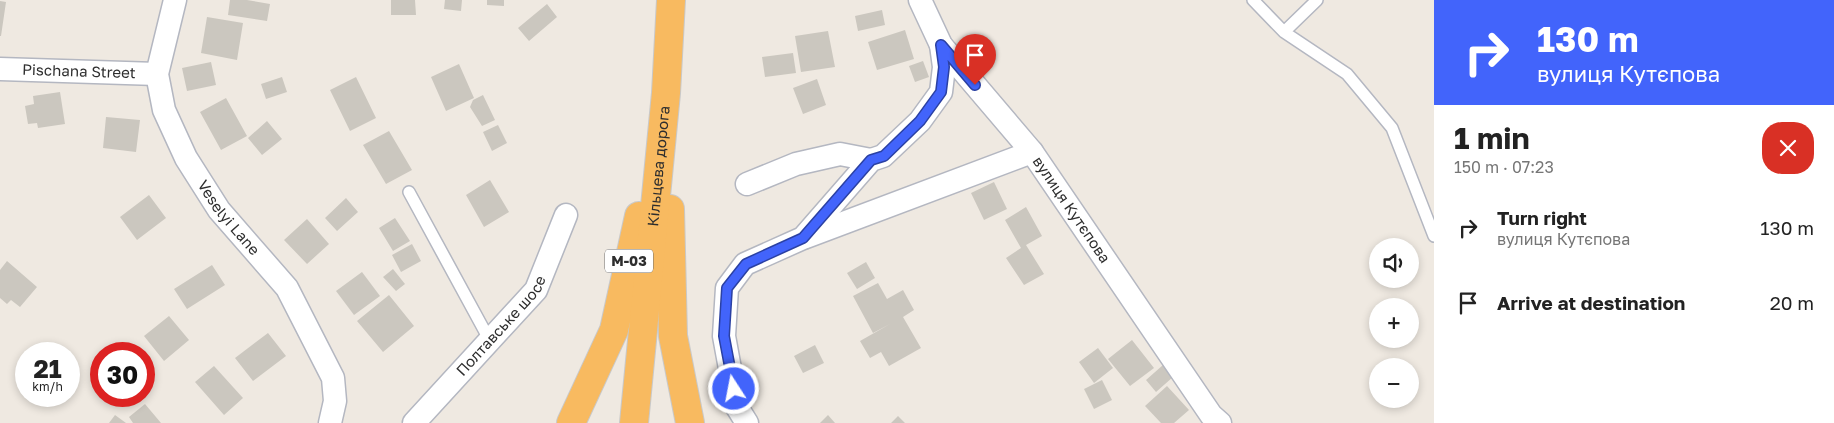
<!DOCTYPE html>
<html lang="en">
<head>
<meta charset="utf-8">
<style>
	body { margin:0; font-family:"Golos Text",sans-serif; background:#f6f6f6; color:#222; height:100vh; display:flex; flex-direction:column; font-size:19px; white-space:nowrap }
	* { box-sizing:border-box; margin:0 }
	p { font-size:16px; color:#767676 }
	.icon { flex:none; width:28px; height:28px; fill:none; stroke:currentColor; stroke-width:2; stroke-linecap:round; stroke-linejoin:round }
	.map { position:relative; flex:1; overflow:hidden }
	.side { display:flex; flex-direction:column; background:#fff; width:400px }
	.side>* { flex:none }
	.hud { background:#4264fb; color:#fff; overflow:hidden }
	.fabs { position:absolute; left:1369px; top:238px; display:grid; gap:10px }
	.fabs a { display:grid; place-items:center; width:50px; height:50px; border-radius:50%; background:#fff; box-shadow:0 2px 8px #0003; font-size:25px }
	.speed { position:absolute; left:15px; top:342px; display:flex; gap:10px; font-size:25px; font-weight:700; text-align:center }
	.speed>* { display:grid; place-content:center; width:65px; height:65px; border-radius:50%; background:#fff; box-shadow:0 2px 8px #0003; line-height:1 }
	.speed small { font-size:12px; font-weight:400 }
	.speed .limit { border:8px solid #d22; background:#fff; color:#111 }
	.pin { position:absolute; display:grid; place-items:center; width:42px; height:42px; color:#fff; margin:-51px -21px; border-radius:50% 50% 50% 0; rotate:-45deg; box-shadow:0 0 5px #0007 }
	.pin .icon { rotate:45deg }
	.me { position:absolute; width:55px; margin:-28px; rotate:349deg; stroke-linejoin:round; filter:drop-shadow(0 0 4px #0008) }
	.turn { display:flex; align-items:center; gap:18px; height:105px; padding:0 20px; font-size:22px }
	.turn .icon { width:65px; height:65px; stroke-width:2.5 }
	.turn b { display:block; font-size:35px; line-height:42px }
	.round { display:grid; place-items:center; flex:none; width:52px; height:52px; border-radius:20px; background:#f6f6f6 }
	.head { display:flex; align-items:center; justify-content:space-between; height:85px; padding:0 20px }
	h1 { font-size:30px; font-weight:700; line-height:38px }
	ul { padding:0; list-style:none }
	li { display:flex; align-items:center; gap:15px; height:75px; padding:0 20px }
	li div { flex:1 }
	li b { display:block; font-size:19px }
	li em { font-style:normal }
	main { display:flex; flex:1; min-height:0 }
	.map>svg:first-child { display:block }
</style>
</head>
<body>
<main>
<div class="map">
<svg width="1434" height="423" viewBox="0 0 1434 423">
	<rect width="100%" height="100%" fill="#efe9e1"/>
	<!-- building -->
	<path fill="#cbc7bf" d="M230,0H247L270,4L267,21L228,15Z
		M391,0H415L416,15H391Z
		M445,0H462L461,11L444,9Z
		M487,0H504V6L487,5Z
		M0,1L6,2L1,36H0Z
		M547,4L557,17L529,41L518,28Z
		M882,10L885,25L858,31L855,16Z
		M207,17L243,23L237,60L201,53Z
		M905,30L914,59L877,70L868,42Z
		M828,31L835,67L801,72L795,36Z
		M793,53L796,73L765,77L762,57Z
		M923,61L929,77L915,82L909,66Z
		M211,62L216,85L187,91L182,68Z
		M459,64L474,98L446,111L431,77Z
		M282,77L287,92L266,99L261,84Z
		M356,77L376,118L350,131L330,90Z
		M817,79L826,105L803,114L793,88Z
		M60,92L65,124L38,128L37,123L28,124L25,106L34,104L33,96Z
		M483,95L495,120L482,126L470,107L473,100Z
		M226,98L247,136L221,150L200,112Z
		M106,117L140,120L136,152L103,148Z
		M267,121L282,139L262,155L248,138Z
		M498,125L507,143L492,151L483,132Z
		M389,131L412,170L386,184L363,145Z
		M490,180L509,212L484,227L466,195Z
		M994,182L1007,209L984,220L971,193Z
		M149,195L166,218L137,240L120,217Z
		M346,198L358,212L337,231L325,218Z
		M1026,207L1042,236L1026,245L1044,274L1024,285L1006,258L1021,248L1005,220Z
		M395,218L410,241L393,251L379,228Z
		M307,219L329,244L307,264L284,240Z
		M412,244L421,261L401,272L392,255Z
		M7,261L37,287L20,307L11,300L7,304L0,298V270Z
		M866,262L875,278L857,289L847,273Z
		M212,265L225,285L187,309L174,289Z
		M393,269L405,284L396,291L383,277Z
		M362,272L380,296L354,315L336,291Z
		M878,283L887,299L903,290L914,310L903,317L921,348L889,366L881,352L870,358L860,341L890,324L873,333L853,296Z
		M389,295L414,326L383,352L357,321Z
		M169,316L189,340L164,361L144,336Z
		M268,333L286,356L253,381L235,358Z
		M1132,340L1154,368L1130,386L1108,359Z
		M815,345L824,363L803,373L794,356Z
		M1098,348L1113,368L1094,383L1079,362Z
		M1163,365L1173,377L1156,392L1146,380Z
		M214,366L243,398L224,415L195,382Z
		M1102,380L1112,400L1094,409L1084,389Z
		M1167,386L1189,410L1174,423H1161L1145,406Z
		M145,404L161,423H133L129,417Z
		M115,415L126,423H109Z
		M828,415L835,423H820Z
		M898,416L905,423H891Z"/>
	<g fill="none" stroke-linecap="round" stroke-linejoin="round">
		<defs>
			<path id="service" d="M1253,0L1284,32L1347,74L1392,128L1434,236
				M1284,32L1317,0
				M409,192L489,339"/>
			<g id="minor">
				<path id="s1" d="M175,0L157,74L164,110L186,158L219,210L287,288L333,378L335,401L330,423"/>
				<path id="s2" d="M920,0L941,45L1032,152L1211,415L1220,423"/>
				<path id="s3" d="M0,69L157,74"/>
				<path d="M747,184L796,164L840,154L871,160"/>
				<path d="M806,237L1032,152"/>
				<path id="s4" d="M414,423L536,290L566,215"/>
				<path d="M747,423L737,407L724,336L727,288L745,264L803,238L871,160L883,156L920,121L941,92L944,67L941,45"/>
			</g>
			<g id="trunk">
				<path d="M670,209L673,336L690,423"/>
				<path d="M571,423L614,330L639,216"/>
				<path id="s5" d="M634,423L666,93L671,0"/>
			</g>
		</defs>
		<!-- service casing -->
		<use href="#service" stroke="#b4b7c1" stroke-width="14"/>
		<!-- minor casing -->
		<use href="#minor" stroke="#b4b7c1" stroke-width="25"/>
		<!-- trunk casing -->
		<use href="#trunk" stroke="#c9c9c9" stroke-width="30"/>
		<!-- service -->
		<use href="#service" stroke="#fff" stroke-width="11"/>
		<!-- minor -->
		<use href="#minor" stroke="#fff" stroke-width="22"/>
		<!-- trunk -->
		<use href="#trunk" stroke="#f8ba60" stroke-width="28"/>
	</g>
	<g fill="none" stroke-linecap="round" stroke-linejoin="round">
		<defs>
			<path id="route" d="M734,389L724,336L727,288L746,264L803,238L871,160L884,156L920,121L941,92L944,67L941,45L975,85"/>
		</defs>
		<!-- route casing -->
		<use href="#route" stroke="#2b41a3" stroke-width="12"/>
		<!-- route -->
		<use href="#route" stroke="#4264fb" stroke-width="9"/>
	</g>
	<g text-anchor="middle" stroke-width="4" stroke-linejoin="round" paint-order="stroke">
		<!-- shield labels -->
		<rect fill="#fff" stroke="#6d6d6d" stroke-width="1" x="605" y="249.5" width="48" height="23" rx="4"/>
		<g font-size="14" font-weight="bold" fill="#2e2e2e">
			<text x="629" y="266">М-03</text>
		</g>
		<!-- street labels -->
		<g font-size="15" fill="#2e2e2e" stroke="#fff">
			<text dy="5" stroke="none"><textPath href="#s3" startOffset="79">Pischana Street</textPath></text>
			<text dy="5" stroke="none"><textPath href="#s5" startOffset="258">Кільцева дорога</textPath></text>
			<text dy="5" stroke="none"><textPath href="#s2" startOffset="260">вулиця Кутєпова</textPath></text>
			<text dy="5" stroke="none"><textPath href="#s1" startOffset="239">Veselyi Lane</textPath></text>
			<text dy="5" stroke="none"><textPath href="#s4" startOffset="131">Полтавське шосе</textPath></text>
		</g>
	</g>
</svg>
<div class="fabs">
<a><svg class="icon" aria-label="sound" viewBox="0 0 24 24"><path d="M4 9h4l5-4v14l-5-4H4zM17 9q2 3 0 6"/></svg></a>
<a>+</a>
<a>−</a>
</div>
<div class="speed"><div>21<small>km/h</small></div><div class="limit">30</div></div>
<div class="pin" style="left:975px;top:85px;background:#d93025"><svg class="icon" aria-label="arrive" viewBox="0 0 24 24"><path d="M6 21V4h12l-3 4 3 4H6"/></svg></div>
<svg class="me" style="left:734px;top:389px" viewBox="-20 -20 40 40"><circle r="17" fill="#4264fb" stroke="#fff" stroke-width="3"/><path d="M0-11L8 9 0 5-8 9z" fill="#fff"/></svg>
</div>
<section class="side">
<div class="hud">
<div class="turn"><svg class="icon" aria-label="right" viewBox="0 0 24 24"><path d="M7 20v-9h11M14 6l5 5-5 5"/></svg><div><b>130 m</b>вулиця Кутєпова</div></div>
</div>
<div class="head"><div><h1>1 min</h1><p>150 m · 07:23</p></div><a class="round" style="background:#d93025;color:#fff"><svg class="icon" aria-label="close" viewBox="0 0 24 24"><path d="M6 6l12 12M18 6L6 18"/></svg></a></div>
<ul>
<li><svg class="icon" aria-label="right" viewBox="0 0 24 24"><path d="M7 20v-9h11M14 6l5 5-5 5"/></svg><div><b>Turn right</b><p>вулиця Кутєпова</p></div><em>130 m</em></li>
<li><svg class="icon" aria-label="arrive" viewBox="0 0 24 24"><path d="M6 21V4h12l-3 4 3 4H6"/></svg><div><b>Arrive at destination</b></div><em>20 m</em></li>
</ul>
</section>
</main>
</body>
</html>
